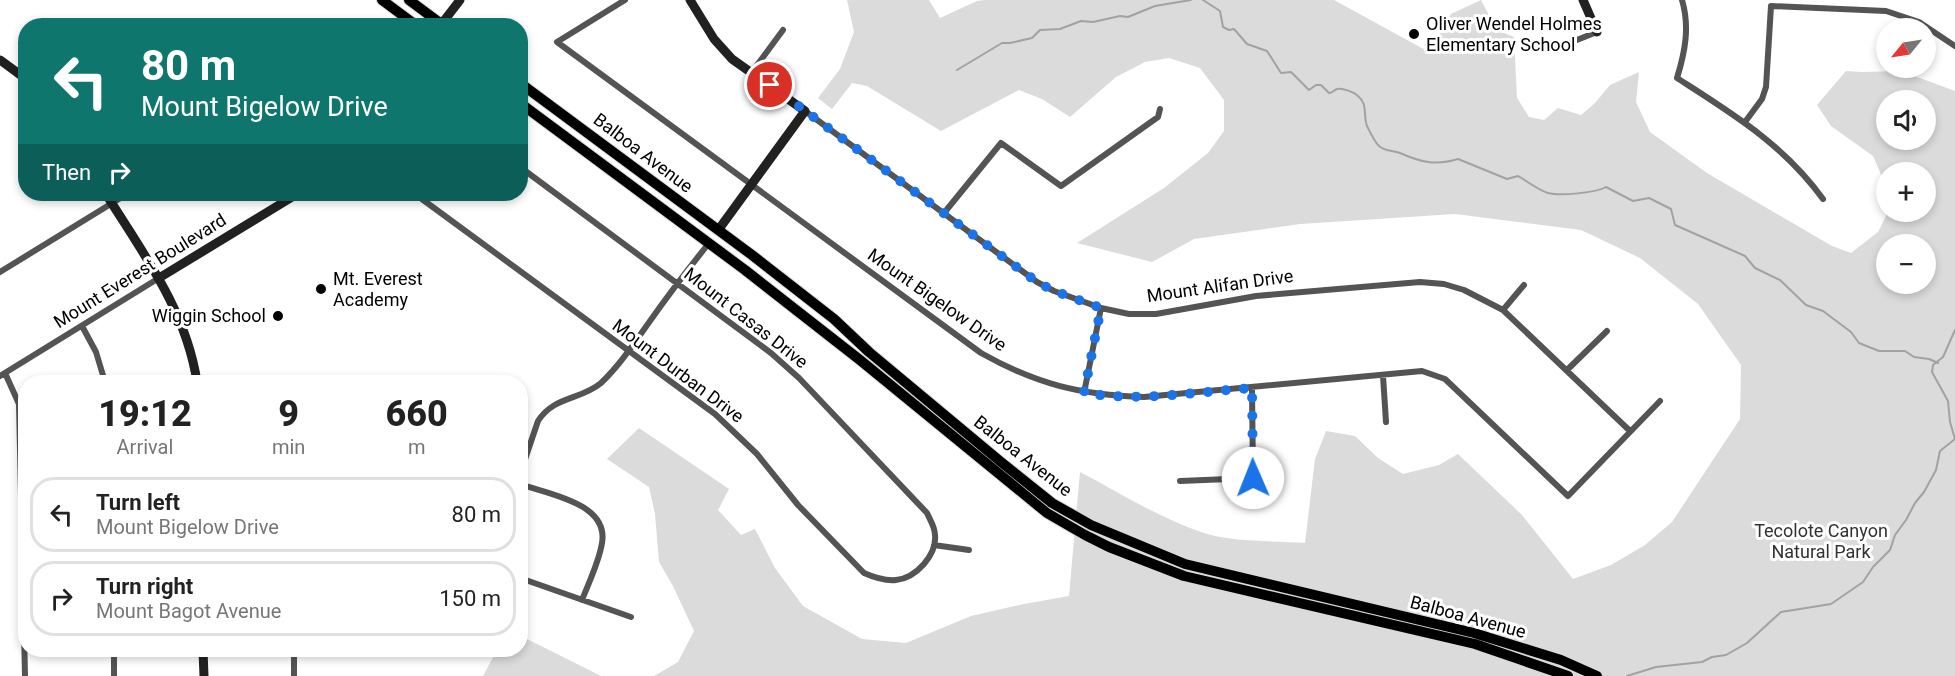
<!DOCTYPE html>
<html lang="en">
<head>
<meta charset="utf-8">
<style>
	body { margin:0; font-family:Roboto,sans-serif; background:#f6f6f6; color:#222; height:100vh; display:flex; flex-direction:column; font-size:22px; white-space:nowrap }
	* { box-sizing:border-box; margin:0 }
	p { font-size:20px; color:#767676 }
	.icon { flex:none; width:33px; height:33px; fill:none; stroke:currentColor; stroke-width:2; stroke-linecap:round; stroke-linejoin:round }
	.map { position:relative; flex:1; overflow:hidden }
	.panel { position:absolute; left:18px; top:375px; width:510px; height:282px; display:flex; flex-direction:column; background:#fff; border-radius:24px; box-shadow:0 3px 9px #0003 }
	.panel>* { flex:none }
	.hud { position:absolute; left:18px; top:18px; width:510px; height:183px; border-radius:24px; box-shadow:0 3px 9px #0003; background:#0f766e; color:#fff; overflow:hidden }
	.needle { width:39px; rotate:240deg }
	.buttons { position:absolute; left:1876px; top:18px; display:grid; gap:12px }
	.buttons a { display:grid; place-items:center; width:60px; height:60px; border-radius:50%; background:#fff; box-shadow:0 3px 9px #0003; font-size:30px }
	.pin { position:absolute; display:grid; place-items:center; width:51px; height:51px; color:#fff; margin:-26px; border:3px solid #fff; border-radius:50%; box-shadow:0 2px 6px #0007 }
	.me { position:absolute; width:66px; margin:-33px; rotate:359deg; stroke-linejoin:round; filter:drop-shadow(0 0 4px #0008) }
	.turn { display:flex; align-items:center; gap:21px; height:126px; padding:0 24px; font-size:27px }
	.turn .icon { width:78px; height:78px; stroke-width:2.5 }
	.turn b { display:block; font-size:42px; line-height:51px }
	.then { display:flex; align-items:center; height:57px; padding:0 24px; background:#0003; gap:12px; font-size:22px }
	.eta { display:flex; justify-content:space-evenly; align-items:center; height:102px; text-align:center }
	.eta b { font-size:36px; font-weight:800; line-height:42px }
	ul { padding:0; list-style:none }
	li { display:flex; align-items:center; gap:18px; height:75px; margin:0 12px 9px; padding:0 12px; border:3px solid #e0e0e0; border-radius:24px }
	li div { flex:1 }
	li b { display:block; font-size:22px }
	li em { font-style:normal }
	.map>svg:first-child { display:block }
</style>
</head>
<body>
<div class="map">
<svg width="1955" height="676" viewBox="0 0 1955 676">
	<rect width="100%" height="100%" fill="#fff"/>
	<!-- green -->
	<path fill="#dbdbdb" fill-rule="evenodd" d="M847,0H929L940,18L977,1L985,0H1334L1429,52L1451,14L1481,0L1497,30L1514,37L1517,98L1529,117L1544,120L1558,108L1581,115L1595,103L1610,85L1639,72L1636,102L1650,132L1707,173L1832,246L1851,253L1878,232L1887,214L1883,179L1873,156L1831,126L1817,105L1846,71L1862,72L1901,71L1955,91V676H654L678,662L694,631L673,586L659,562L655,514L649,487L607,459L639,428L729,489L718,510L741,535L755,529L775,568L803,606L862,639L906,643L971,616L1024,604L1069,596L1080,472C1120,493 1161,519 1204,533C1231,542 1277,541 1305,543L1315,459L1326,431L1355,436L1378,458L1403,474L1439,465L1458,454L1522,515L1573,579L1611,565L1645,545L1672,522L1740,419L1741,365L1698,304L1640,258L1581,230L1455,214L1300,224L1194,239L1152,262L1077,243L1164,188L1208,153L1224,131V100L1200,68L1169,58L1145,62L1116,77L1070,117L1042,99L1019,90L941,131L867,86L852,83L832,109L818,98L840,69L854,32ZM1887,100H1926V140H1887ZM1887,172H1926V212H1887ZM1887,244H1926V284H1887Z
		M521,636L601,676H483L497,650H520Z"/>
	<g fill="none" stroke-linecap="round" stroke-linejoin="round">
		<!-- stream -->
		<path stroke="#a2a2a2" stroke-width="2" d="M1203,0L1220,11L1223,27L1229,30L1234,29L1247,44L1267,51L1281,73L1291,72L1309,90L1316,85H1321L1329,93C1332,93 1334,90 1337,89C1343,88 1354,92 1358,96C1368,104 1363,115 1367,126C1370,132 1374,141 1379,146C1386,152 1392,150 1400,153C1420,162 1436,166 1458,159L1507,179L1518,176C1527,181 1538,190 1548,193C1560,196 1596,193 1606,187L1633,201L1649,198L1671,209L1675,225L1745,256L1755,268L1780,280L1806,305L1823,311L1851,332L1859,343L1879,351H1905L1914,357L1929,359L1938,363
			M957,70L1002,43H1010L1032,38L1040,30L1060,29L1081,21L1093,22L1120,16L1128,17L1155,6L1191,0
			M1627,676L1656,667L1702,662L1712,657L1726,655L1747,643L1781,612L1831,604L1863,582L1873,567L1890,550L1895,535L1906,520L1915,503L1924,492L1936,470L1940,451L1955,439L1950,422L1948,401L1932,372L1933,365L1943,357L1955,330"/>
		<defs>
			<path id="primary" d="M382,0L417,26
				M409,0L444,26
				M520,83L752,255L834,319L869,352L1001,462L1052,503L1091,525L1185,564L1474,633L1561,660L1597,676
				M520,103L745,270L860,360L1047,513L1085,535L1109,547L1184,576L1475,644L1568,676"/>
		</defs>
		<!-- primary casing -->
		<use href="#primary" stroke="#dbdbdb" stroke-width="12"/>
		<!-- street -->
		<path stroke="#545454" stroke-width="6" d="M625,0L557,42L981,353C1036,384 1080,395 1144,397L1422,371L1445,379L1568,496L1660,401
			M1682,0C1690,27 1685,52 1677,78C1733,114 1783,144 1823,199
			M1554,49L1597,32
			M752,72L783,30
			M805,111L1037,282L1054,291L1101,308L1129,314H1156L1256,296L1420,282L1444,284L1464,290L1503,310L1630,431
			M1745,122L1762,99L1766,87L1771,6L1886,11L1919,22L1955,46
			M415,194L715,414L757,454L798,505L864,573C873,577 885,581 896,580C916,578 937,555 935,535C935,527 930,520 927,513L799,378L771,353L520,167
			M944,213L1001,143L1061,186L1158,117L1160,109
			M0,272L127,194
			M1503,310L1524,285
			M82,326L96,352L105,382
			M1567,370L1607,331
			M5,373L19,404L25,676
			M0,376L159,278
			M1383,376L1386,422
			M1084,393L1101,308
			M520,474L538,421C554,396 581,400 601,383C620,365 635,342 650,321C669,294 689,268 709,243
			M1180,481L1253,478L1252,388
			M520,484C548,494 609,503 602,543C599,562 589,582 582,600
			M934,545L969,550
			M520,578L631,617
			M114,650V676
			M294,650V676"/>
		<!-- secondary -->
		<path stroke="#212121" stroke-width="9" d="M690,0L714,39L732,59L805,111L719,229
			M1583,0L1597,32
			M440,26L460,0
			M0,60L26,79
			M106,194C144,255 186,310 197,382
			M159,278L297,194
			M203,650L204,676"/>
		<!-- primary -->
		<use href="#primary" stroke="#000" stroke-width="10"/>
	</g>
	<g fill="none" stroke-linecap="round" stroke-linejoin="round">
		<!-- route -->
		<path stroke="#1a73e8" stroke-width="10" stroke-dasharray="0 18" d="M770,85L1037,282L1054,291L1101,308L1084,393C1140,402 1196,392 1252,388L1253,478"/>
	</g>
	<!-- markers -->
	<g fill="#000" stroke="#fff" stroke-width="2">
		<circle cx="1414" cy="34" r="6"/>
		<circle cx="321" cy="289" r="6"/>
		<circle cx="278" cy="316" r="6"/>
	</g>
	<g text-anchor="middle" stroke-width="6" stroke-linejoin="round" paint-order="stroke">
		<!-- poi labels -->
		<g font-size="18" fill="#000" stroke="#fff" text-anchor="start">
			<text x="1426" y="30">Oliver Wendel Holmes<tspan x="1426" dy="21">Elementary School</tspan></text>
			<text x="333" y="285">Mt. Everest<tspan x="333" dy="21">Academy</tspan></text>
			<text x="266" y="322" text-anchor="end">Wiggin School</text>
		</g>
		<!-- street labels -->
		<g font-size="18" fill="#000" stroke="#fff">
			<text transform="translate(643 153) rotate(37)" y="6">Balboa Avenue</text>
			<text transform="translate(140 271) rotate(-32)" y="6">Mount Everest Boulevard</text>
			<text transform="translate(1220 286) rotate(-8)" y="6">Mount Alifan Drive</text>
			<text transform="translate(937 300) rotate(35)" y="6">Mount Bigelow Drive</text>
			<text transform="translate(746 318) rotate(38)" y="6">Mount Casas Drive</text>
			<text transform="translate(678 371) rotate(37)" y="6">Mount Durban Drive</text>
			<text transform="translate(1023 456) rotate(38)" y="6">Balboa Avenue</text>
			<text transform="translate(1468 617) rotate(15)" y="6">Balboa Avenue</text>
		</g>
		<!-- park labels -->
		<g font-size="18" fill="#323232" stroke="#fff">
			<text x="1821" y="537">Tecolote Canyon<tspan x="1821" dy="21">Natural Park</tspan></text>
		</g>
	</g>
</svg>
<div class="buttons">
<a><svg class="needle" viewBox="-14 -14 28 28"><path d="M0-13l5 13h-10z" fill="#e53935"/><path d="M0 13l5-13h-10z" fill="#767676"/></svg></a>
<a><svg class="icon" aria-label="sound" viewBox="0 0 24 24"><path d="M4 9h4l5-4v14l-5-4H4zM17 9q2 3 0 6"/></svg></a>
<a>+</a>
<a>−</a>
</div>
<div class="pin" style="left:770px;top:85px;background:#d93025"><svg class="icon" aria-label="arrive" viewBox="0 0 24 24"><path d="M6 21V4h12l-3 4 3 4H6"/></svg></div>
<svg class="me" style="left:1253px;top:478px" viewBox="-20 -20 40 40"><circle r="19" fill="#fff"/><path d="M0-13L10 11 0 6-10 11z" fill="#1a73e8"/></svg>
<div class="hud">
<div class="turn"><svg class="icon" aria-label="left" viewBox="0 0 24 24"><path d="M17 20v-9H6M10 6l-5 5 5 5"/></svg><div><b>80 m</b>Mount Bigelow Drive</div></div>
<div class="then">Then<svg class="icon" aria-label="right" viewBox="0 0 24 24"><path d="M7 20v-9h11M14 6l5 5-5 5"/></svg></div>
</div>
<section class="panel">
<div class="eta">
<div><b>19:12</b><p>Arrival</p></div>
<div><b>9</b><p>min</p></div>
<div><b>660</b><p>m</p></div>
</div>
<ul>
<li><svg class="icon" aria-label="left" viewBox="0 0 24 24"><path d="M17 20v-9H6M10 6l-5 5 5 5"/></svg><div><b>Turn left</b><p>Mount Bigelow Drive</p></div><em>80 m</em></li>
<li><svg class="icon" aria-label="right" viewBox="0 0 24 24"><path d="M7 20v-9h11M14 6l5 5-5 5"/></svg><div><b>Turn right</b><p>Mount Bagot Avenue</p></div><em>150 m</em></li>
</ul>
</section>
</div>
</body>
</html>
